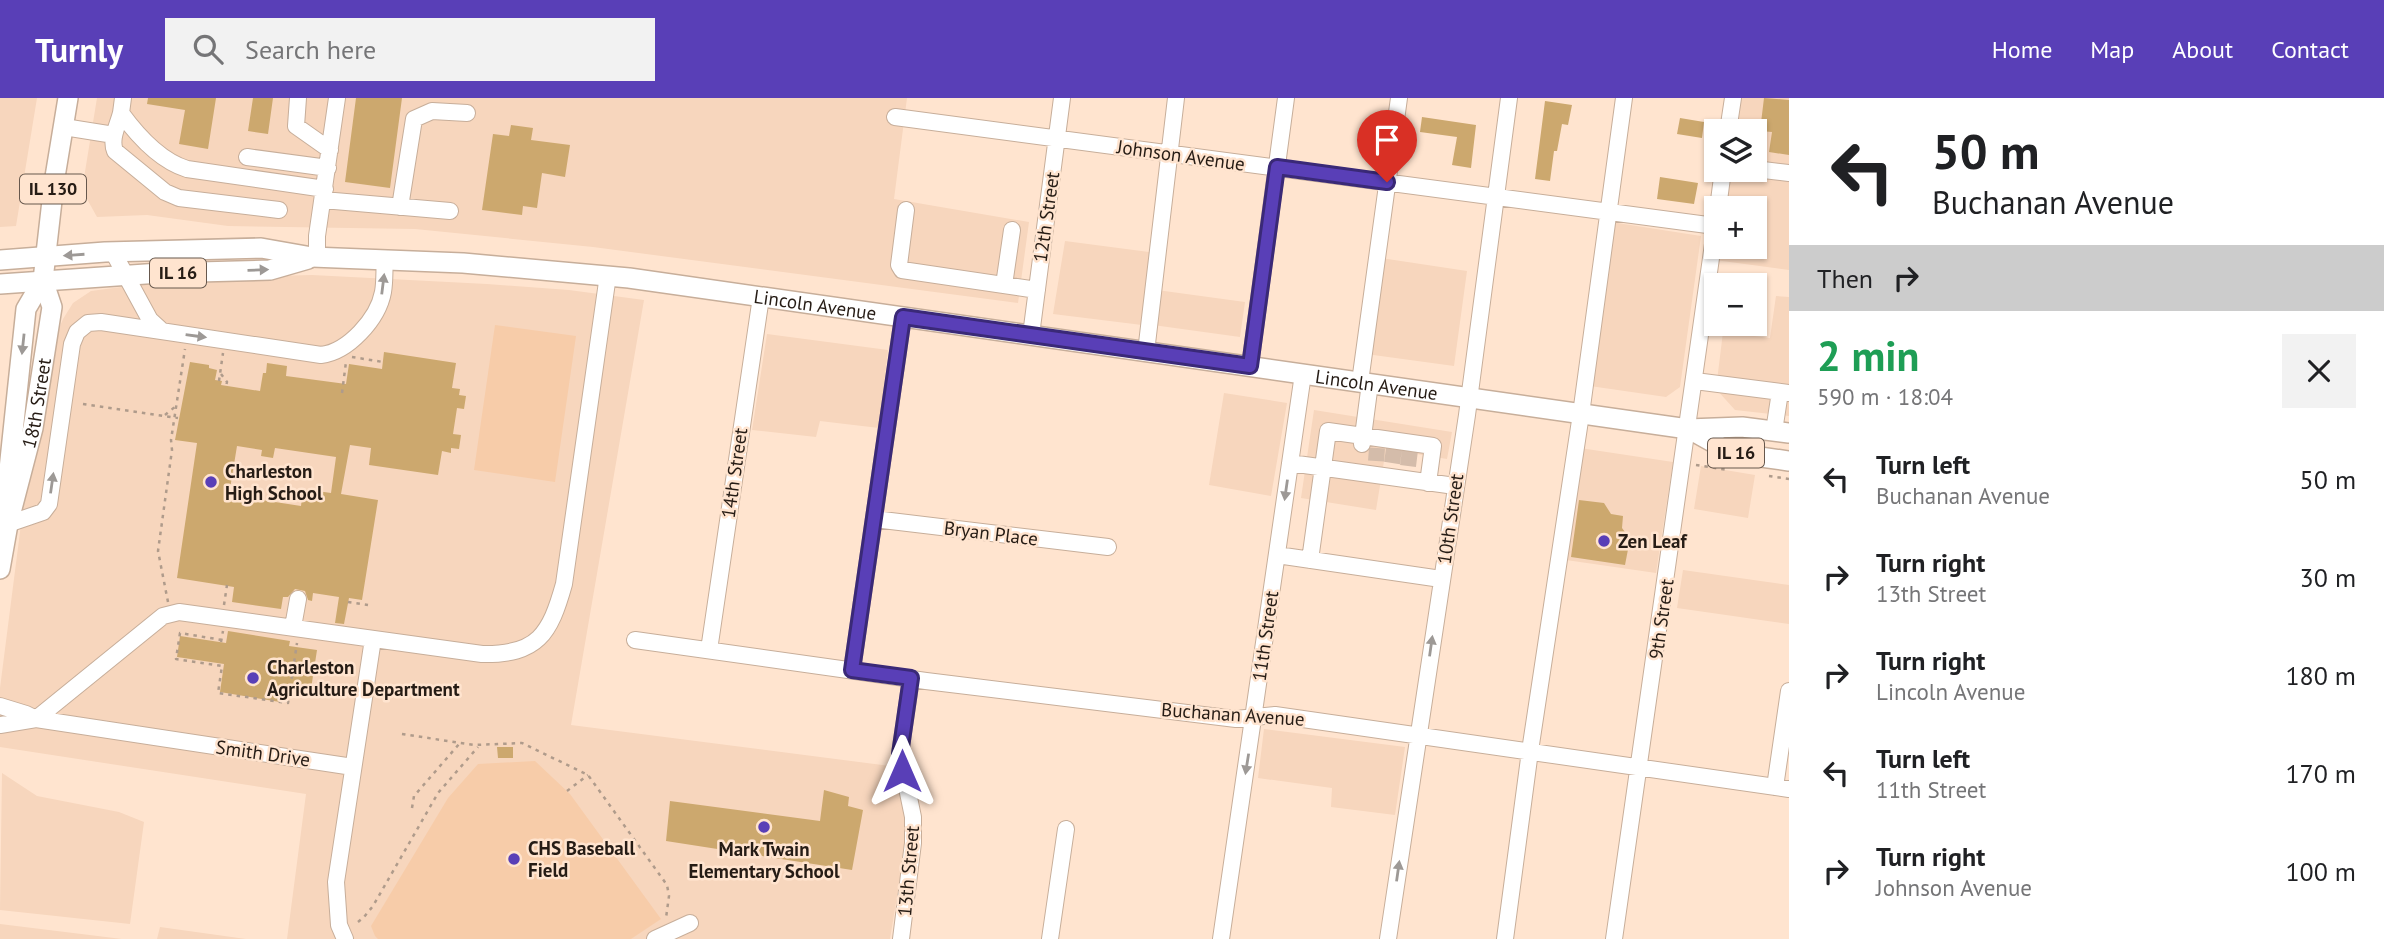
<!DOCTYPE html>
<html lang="en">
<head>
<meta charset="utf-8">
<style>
	body { margin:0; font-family:"PT Sans",sans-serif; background:#f2f2f2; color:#202124; height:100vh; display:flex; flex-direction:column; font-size:26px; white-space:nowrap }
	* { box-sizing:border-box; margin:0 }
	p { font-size:23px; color:#757577 }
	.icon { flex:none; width:38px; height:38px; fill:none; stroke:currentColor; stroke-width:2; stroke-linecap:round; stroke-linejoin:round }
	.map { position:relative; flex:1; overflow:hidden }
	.details { display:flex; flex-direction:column; background:#fff; width:595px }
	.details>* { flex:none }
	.guide { background:#fff; color:#202124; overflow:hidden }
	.buttons { position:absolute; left:1704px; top:21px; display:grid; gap:14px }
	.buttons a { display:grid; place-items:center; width:63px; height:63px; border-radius:0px; background:#fff; box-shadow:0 2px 5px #0004; font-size:35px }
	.pin { position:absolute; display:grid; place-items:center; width:60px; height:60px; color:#fff; margin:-72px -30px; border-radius:50% 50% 50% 0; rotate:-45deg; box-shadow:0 0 7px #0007 }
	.pin .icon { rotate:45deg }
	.me { position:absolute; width:77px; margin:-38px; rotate:0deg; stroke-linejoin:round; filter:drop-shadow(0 0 5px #0008) }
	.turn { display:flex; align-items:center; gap:24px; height:147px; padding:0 28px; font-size:32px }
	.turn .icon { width:91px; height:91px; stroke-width:2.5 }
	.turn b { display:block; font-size:49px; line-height:60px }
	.then { display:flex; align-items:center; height:66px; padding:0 28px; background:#0003; gap:14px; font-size:26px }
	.round { display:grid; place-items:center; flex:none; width:74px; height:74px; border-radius:0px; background:#f2f2f2 }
	.headline { display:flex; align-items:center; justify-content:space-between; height:119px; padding:0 28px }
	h1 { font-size:42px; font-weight:700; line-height:52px; color:#1e9e55 }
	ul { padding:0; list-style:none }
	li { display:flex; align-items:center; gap:21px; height:98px; padding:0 28px }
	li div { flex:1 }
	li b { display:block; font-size:26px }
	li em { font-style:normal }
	header { display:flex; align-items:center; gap:42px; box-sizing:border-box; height:98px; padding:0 35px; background:#593fb7; color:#fff }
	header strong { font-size:33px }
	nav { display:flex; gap:38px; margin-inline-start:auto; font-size:24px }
	.search { width:490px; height:63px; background:#f2f2f2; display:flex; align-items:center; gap:18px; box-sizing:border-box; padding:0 24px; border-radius:0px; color:#757577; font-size:26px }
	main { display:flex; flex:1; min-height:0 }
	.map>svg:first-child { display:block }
</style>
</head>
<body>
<header>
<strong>Turnly</strong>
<div class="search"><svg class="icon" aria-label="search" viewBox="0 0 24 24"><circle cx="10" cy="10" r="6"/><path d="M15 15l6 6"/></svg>Search here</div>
<nav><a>Home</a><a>Map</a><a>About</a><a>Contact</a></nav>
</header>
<main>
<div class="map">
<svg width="1789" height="841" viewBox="0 0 1789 841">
	<rect width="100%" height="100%" fill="#ffe4cf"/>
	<!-- built -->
	<path fill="#f7d6bd" d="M0,0H37L16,128L0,129Z
		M97,0H907L894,101L1029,124L1018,205L593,149L415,131L228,128L147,117L97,119L82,92Z
		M1738,0H1789V172L1715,162L1717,149H1755V110H1723L1729,72H1755V33H1734Z
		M1611,124L1701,138L1680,289L1666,299L1590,288Z
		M1065,143L1149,154L1142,227L1053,216Z
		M1381,160L1467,173L1454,268L1366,256Z
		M312,177L487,186L569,192L644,202L571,627L890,668L904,707L905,750L890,841H287L306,696L0,649V590L25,395L39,348L56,238L63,221L73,205L91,193L144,186L232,179Z
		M1157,192L1245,204L1240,239L1153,227Z
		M1776,198L1789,199V318L1735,312L1716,291L1723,234L1770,240Z
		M767,236L888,252L879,330L820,323L816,339L752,332Z
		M1224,295L1287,305L1271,398L1209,387Z
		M1314,312L1452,334L1447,361L1386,351L1376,412L1301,400Z
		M1580,350L1673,364L1656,475L1566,462Z
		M1701,368L1755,377L1748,420L1694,411Z
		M1683,472L1789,487V526L1677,510Z
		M1264,631L1405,649L1395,717L1331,709L1332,690L1258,680Z
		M2,675L37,698L119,714L144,724L130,826L0,812Z
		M0,826L122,841H0Z
		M160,829L246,841H157Z"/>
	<!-- green -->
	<path fill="#f7cca9" d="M495,227L576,238L555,384L474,372Z
		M535,663L570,696L661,821L631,841H378L375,838L371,828L448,700L478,666Z"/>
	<!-- building -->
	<path fill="#cca86e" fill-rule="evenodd" d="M148,0H216L208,51L179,46L185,12L147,6Z
		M253,0H273L268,36L248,33Z
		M356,0H402L390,90L345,84Z
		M1764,0L1789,2V57L1769,54L1772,34L1760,33Z
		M1545,3L1572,7L1568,27L1562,26L1557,53H1554L1550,83L1535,81Z
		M1422,19L1476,27L1471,70L1452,67L1457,39L1420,34Z
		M1680,20L1704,24L1702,40L1677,36Z
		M511,27L533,30L531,42L570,47L565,79L542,75L537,110L523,108L522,117L482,112L493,36L509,38Z
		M1660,79L1698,85L1694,106L1657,101Z
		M384,254L456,265L452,290L460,291L459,297L466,298L464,311L457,310L453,336L461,337L459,351L451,350V355L442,353L438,377L369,367L371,350L350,347L341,396L378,402L362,502L349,500L344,526L335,525L339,499L313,495L312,503L308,502L305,493L295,491L288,499H283L281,511L232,504L234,489L177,480L197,345L175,342L190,264L209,267V270L217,272L215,282L222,283L221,287L260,293L263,275H266L267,265L287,268L286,278L346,286L349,266L382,271ZM237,348L262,352L261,358L273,360L275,350L336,359L331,395L303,391L301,408L229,397Z
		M1579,402L1604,405L1611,416L1623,418L1622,430L1630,441L1625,467L1571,459Z
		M228,533L290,543L289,548L317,552L311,591L283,587L280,604L220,594L224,566L177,559L180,538L226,545Z
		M497,649H513V660H498Z
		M824,692L849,699L848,708L863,712L852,772L666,743L670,703L820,723Z"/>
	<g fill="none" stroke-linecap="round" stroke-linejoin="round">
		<!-- minor-tunnel -->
		<path stroke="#d4bcaa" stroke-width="16" stroke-dasharray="16 8" stroke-linecap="butt" d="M1376,363L1377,350
			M1392,365L1394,351
			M1408,368L1410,352"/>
		<defs>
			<path id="minor" d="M123,0L121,15C137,37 161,63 187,71L325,91
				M298,0L296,28L330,52
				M121,15C118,27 110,41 115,53L165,94L179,100L279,112
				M895,19L1715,128
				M64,29L114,37
				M1728,33L1733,0
				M247,59L328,70
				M1755,71L1789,75
				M323,102L450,113
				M400,109L414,21L432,13L467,15
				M1718,110L1723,72
				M906,112L899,167L902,172L1037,192
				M113,154L150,222L162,233
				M317,159V138L337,0
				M1004,187L1012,132
				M1031,237L1062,0
				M1146,254L1176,0
				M1250,268L1286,0
				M1695,283L1789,295
				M1360,284L1399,0
				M1774,333L1780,294
				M1362,346L1370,285
				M1290,365L1455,388
				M874,421L1108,449
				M8,426L43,414L49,406L72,246L77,234L88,225L101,224L321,257C348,254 378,221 383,194C385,183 384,172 385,161
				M1277,457L1441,481
				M1310,462L1328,333L1433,348L1428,385
				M293,529L298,501
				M635,542L926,583L1236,621L1275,617L1789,691
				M709,552L761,199
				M852,572L903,219
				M0,608L26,616L36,621
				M36,621L163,518L179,514L482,556C538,557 550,536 564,486L608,177
				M0,627L36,621L353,669
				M1775,689L1789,593
				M345,841L339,827L336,784L373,541
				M655,841L690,825
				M901,841L913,745V719L900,656L911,581
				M1050,841L1066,731
				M1221,841L1303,276
				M1388,841L1467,317L1509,0
				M1505,841L1530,653L1581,316L1624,0
				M1614,841L1717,118"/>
			<g id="major">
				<path id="s1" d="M0,162L105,154L261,150L312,159L463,165L629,180L1688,331L1742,329L1789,335"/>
				<path d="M0,186L160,175L270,172L308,161"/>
				<path d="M1689,331L1732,355L1789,363"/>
				<path d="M8,426V381L26,211L43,182L54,85L68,0"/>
				<path id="s2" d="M0,471L8,426L33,330L52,209L43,182"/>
			</g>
		</defs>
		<!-- minor casing -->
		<use href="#minor" stroke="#c7ae9a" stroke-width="18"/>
		<!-- major casing -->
		<use href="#major" stroke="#c7ae9a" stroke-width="22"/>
		<!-- path -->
		<path stroke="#af9b8b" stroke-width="2.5" stroke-dasharray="3.5 5" stroke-linecap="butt" d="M352,259L383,264
			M221,276L227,284L226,288
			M219,283L223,255
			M342,295L346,264
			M83,306L178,320
			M165,317L176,308
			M1696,367L1728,372
			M1769,378L1789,381
			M168,504L158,453L172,352L171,342L185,251
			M348,504L368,507
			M224,507L227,487
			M222,542L180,535L176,561L222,568L218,595L288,605L297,545
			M221,544L223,533
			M402,636L474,647L522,645L588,677L667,787L669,798L666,820
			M567,693L588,677
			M412,710L414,698L460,645
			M358,824L364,819L373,808L438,695L478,649"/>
		<!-- minor -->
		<use href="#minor" stroke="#fff" stroke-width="16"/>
		<!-- major -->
		<use href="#major" stroke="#fff" stroke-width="19"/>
	</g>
	<!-- one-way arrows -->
	<defs><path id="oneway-solid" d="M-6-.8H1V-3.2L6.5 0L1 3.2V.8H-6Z" transform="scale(1.75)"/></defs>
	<g fill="#9d9996">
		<use href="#oneway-solid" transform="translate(74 157) rotate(176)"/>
		<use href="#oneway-solid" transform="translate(258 172) rotate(-2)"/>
		<use href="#oneway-solid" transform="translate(383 186) rotate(-83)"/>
		<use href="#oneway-solid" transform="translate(196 238) rotate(8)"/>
		<use href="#oneway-solid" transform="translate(23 246) rotate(96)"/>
		<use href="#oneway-solid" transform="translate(52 385) rotate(-82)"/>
		<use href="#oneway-solid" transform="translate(1286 392) rotate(98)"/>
		<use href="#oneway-solid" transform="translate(1431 548) rotate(-82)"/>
		<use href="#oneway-solid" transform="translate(1247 666) rotate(99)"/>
		<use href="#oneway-solid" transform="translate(1398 773) rotate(-82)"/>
	</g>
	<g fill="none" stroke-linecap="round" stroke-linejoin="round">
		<defs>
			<path id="route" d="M902,673L900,656L911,580L852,572L903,219L1250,268L1277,69L1387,84"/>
		</defs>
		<!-- route casing -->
		<use href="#route" stroke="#3a2977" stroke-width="18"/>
		<!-- route -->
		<use href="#route" stroke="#593fb7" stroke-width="12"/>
	</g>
	<!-- markers -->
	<g fill="#593fb7" stroke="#ffe4cf" stroke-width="2.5">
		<circle cx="211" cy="384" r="7"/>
		<circle cx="1604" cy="443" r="7"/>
		<circle cx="253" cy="580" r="7"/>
		<circle cx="764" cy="729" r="7"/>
		<circle cx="514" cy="761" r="7"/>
	</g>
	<g text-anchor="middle" stroke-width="5" stroke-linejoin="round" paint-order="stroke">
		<!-- shield labels -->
		<g fill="#ffe4cf" stroke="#67584d" stroke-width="2">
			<rect x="20" y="76.5" width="66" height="29" rx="5"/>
			<rect x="150" y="160.5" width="56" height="29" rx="5"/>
			<rect x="1708" y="340.5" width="56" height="29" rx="5"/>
		</g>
		<g font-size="18" font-weight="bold" fill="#261c15">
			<text x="53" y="97">IL 130</text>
			<text x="178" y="181">IL 16</text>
			<text x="1736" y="361">IL 16</text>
		</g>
		<!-- street labels -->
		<g font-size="19" fill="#261c15" stroke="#ffe4cf">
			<text transform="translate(1181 57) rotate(8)" y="7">Johnson Avenue</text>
			<text transform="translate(1046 119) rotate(-82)" y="7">12th Street</text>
			<text dy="7" stroke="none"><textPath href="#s1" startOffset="819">Lincoln Avenue</textPath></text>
			<text dy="7" stroke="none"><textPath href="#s1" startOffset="1386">Lincoln Avenue</textPath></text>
			<text dy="7" stroke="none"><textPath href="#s2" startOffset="170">18th Street</textPath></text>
			<text transform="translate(734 375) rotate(-82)" y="7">14th Street</text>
			<text transform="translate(1450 421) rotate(-82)" y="7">10th Street</text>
			<text transform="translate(991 435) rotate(7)" y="7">Bryan Place</text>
			<text transform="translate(1661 521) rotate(-82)" y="7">9th Street</text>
			<text transform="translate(1265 538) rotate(-82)" y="7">11th Street</text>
			<text transform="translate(1233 616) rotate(4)" y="7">Buchanan Avenue</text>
			<text transform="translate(263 655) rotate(8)" y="7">Smith Drive</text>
			<text transform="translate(908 773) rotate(-85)" y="7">13th Street</text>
		</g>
		<!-- poi labels -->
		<g font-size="19" font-weight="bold" fill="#261c15" stroke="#ffe4cf" text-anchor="start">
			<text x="225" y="380">Charleston<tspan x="225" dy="22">High School</tspan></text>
			<text x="1618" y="450">Zen Leaf</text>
			<text x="267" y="576">Charleston<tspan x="267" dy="22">Agriculture Department</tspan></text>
			<text x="528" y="757">CHS Baseball<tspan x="528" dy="22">Field</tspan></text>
			<text x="764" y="758" text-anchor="middle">Mark Twain<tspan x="764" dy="22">Elementary School</tspan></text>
		</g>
	</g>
</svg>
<div class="buttons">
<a><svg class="icon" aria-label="layers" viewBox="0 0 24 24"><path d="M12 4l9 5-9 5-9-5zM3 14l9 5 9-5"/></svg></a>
<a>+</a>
<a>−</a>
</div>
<div class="pin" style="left:1387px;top:84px;background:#d93025"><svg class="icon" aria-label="arrive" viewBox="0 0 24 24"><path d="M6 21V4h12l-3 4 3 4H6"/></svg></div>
<svg class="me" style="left:902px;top:673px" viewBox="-20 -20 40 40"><path d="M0-17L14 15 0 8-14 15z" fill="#593fb7" stroke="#fff" stroke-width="4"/></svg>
</div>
<section class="details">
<div class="guide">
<div class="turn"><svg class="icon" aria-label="left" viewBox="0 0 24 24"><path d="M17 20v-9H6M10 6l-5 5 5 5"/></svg><div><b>50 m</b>Buchanan Avenue</div></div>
<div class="then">Then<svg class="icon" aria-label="right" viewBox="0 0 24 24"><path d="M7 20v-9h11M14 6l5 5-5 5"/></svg></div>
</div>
<div class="headline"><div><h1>2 min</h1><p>590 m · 18:04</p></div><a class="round"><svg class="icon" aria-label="close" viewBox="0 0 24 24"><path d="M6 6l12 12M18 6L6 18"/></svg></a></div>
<ul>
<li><svg class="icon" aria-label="left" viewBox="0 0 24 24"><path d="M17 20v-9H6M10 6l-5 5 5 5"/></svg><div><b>Turn left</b><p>Buchanan Avenue</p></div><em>50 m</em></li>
<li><svg class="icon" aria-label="right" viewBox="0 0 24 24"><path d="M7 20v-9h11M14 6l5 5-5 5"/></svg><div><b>Turn right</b><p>13th Street</p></div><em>30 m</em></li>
<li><svg class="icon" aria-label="right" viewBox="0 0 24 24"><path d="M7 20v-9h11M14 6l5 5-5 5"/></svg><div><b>Turn right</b><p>Lincoln Avenue</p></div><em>180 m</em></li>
<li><svg class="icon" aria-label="left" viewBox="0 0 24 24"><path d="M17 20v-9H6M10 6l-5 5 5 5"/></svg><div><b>Turn left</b><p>11th Street</p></div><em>170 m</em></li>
<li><svg class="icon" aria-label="right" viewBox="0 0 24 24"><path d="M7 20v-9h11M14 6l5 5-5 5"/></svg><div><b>Turn right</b><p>Johnson Avenue</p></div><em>100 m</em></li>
</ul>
</section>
</main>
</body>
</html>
